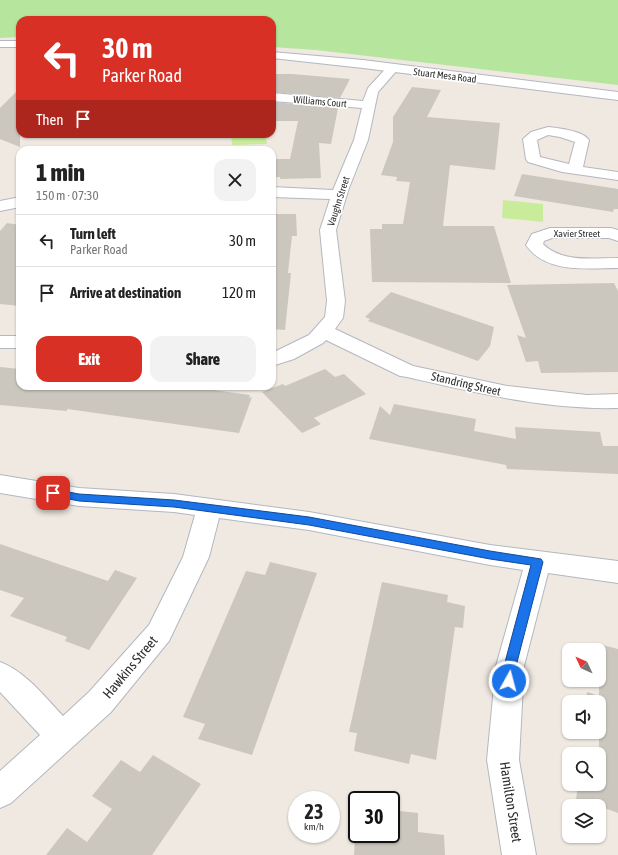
<!DOCTYPE html>
<html lang="en">
<head>
<meta charset="utf-8">
<style>
	body { margin:0; font-family:"Asap Condensed",sans-serif; background:#f2f2f2; color:#222; height:100vh; display:flex; flex-direction:column; font-size:15px; white-space:nowrap }
	* { box-sizing:border-box; margin:0 }
	p { font-size:13px; color:#767676 }
	.icon { flex:none; width:22px; height:22px; fill:none; stroke:currentColor; stroke-width:2; stroke-linecap:round; stroke-linejoin:round }
	.map { position:relative; flex:1; overflow:hidden }
	.sheet { position:absolute; left:16px; top:146px; width:260px; height:244px; display:flex; flex-direction:column; background:#fff; border-radius:12px; box-shadow:0 1px 3px #0004 }
	.sheet>* { flex:none }
	.banner { position:absolute; left:16px; top:16px; width:260px; height:122px; border-radius:12px; box-shadow:0 1px 3px #0004; background:#d93025; color:#fff; overflow:hidden }
	.needle { width:26px; rotate:314deg }
	.buttons { position:absolute; left:562px; top:643px; display:grid; gap:8px }
	.buttons a { display:grid; place-items:center; width:44px; height:44px; border-radius:8px; background:#fff; box-shadow:0 1px 3px #0004; font-size:20px }
	.speed { position:absolute; left:288px; top:791px; display:flex; gap:8px; font-size:20px; font-weight:700; text-align:center }
	.speed>* { display:grid; place-content:center; width:52px; height:52px; border-radius:50%; background:#fff; box-shadow:0 1px 3px #0004; line-height:1 }
	.speed small { font-size:10px; font-weight:400 }
	.speed .limit { border:2px solid #111; border-radius:6px; background:#fff; color:#111 }
	.pin { position:absolute; display:grid; place-items:center; width:34px; height:34px; color:#fff; margin:-17px; border-radius:8px; box-shadow:0 2px 6px #0006 }
	.me { position:absolute; width:44px; margin:-22px; rotate:7deg; stroke-linejoin:round; filter:drop-shadow(0 0 3px #0008) }
	.turn { display:flex; align-items:center; gap:14px; height:84px; padding:0 20px; font-size:18px }
	.turn .icon { width:52px; height:52px; stroke-width:2.5 }
	.turn b { display:block; font-size:28px; line-height:34px }
	.then { display:flex; align-items:center; height:38px; padding:0 20px; background:#0003; gap:8px; font-size:15px }
	.round { display:grid; place-items:center; flex:none; width:42px; height:42px; border-radius:12px; background:#f2f2f2 }
	.overview { display:flex; align-items:center; justify-content:space-between; height:68px; padding:0 20px }
	h1 { font-size:24px; font-weight:800; line-height:30px }
	.button { display:flex; gap:8px; margin-top:auto; padding:8px 20px }
	.button a { flex:1; height:46px; border-radius:12px; background:#d93025; color:#fff; font-size:16px; font-weight:800; line-height:46px; text-align:center }
	.button a+a { background:#f2f2f2; color:#222 }
	ul { padding:0; list-style:none }
	li { display:flex; align-items:center; gap:12px; height:52px; padding:0 20px; border-top:1px solid #e0e0e0 }
	li div { flex:1 }
	li b { display:block; font-size:15px }
	li em { font-style:normal }
	.map>svg:first-child { display:block }
</style>
</head>
<body>
<div class="map">
<svg width="618" height="855" viewBox="0 0 618 855">
	<rect width="100%" height="100%" fill="#efe9e1"/>
	<!-- green -->
	<path fill="#b6e59e" d="M0,0H618V85L316,50L272,47V20H20V37L0,38Z"/>
	<!-- pitch -->
	<path fill="#c9ec9a" d="M231,134H265L267,144L232,145Z
		M503,200L543,204V222L502,218Z"/>
	<!-- building -->
	<path fill="#cbc7bf" d="M272,74H292L350,79L340,98L272,92Z
		M412,87L441,90L427,117L500,123L495,170L450,165L443,226H494L511,283L372,282L370,229H382V224H403L410,182L396,181L397,177L381,175L393,142V117Z
		M20,88V147L0,139V108Z
		M272,102L338,108L331,144L319,143L321,178L280,179V177H272V159H290L298,121H272Z
		M522,174L618,189V209H614L613,212L514,196Z
		M272,214H296L297,236H292L288,273H291L285,330L272,329Z
		M7,223L20,225V306L0,304V231Z
		M614,283L618,291V372L541,373L538,361L526,362L517,335L526,338L507,285Z
		M391,292L494,327L490,346L478,361L368,321L370,319L365,317Z
		M0,367L20,369V386H184L250,395L249,398L252,397L239,433L67,409V411L0,405Z
		M325,369L335,377L344,374L366,394L314,418L321,424L302,433L262,392L283,384L285,386Z
		M394,404L476,419L474,431L516,439L515,427L600,432L603,446H618V474L507,469L506,465L369,439L380,406L390,415Z
		M0,544L108,581L115,570L137,578L89,650L65,641L67,637L10,616L24,598L0,590Z
		M270,562L317,573L252,755L198,739L205,724L183,717L246,571L265,575Z
		M382,582L448,595L447,602L465,606L463,628L455,627L436,760L411,754L409,764L354,751L357,733L349,732Z
		M599,644L618,649V813L599,806L576,800L578,784H599V702H586L587,692L599,696Z
		M153,755L201,784L152,855H46L67,828L87,842L112,809L92,796L121,760L140,772Z
		M357,806V834H391V810L418,813V832L444,835L445,855H354Z"/>
	<g fill="none" stroke-linecap="round" stroke-linejoin="round">
		<defs>
			<path id="street" d="M393,64L397,65L399,68L378,92L368,140L349,188L336,230L345,301L343,318L335,329L413,366L507,386L587,395L618,394V408C546,410 477,393 407,377L400,376L326,340L323,343L294,359L272,366V353L309,335L325,317L327,301L320,230L330,199L272,197V187L333,190L354,140L362,108L272,101V93L363,101L368,88L389,65Z
				M548,127C559,128 583,131 589,140L583,167L618,172V180L562,172L528,162L526,159L523,139L531,132ZM548,135L560,137L575,142L569,164L540,157L537,140Z
				M20,197V207L0,211V201Z
				M550,228H611L618,230V241L609,238H552L544,241L543,244C562,263 593,258 618,258V268C587,268 546,274 526,245L532,234Z
				M0,336H20V348H0Z
				M0,475L79,488L174,494L309,512L490,545L618,561V583L548,573L524,666L519,760L536,855H502L487,760L496,666L523,570L490,565L309,530L219,518L209,557L169,641L111,712L11,803L0,808V771L40,735L0,692V662C26,672 44,696 63,716L89,692L149,625L183,557L195,515L174,512L79,506L0,493Z"/>
			<path id="secondary" d="M0,41H20V47H0Z
				M272,52L363,60L618,92V100L363,68L272,58Z"/>
		</defs>
		<!-- street casing -->
		<use href="#street" stroke="#b4b7c1" stroke-width="2"/>
		<!-- secondary casing -->
		<use href="#secondary" stroke="#b4b7c1" stroke-width="2"/>
		<!-- street -->
		<use href="#street" fill="#fff" fill-rule="evenodd"/>
		<!-- secondary -->
		<use href="#secondary" fill="#fff" fill-rule="evenodd"/>
	</g>
	<!-- route -->
	<path fill="#1a73e8" stroke="#114b97" d="M53,489L79,494L174,500L309,517L490,551L541,559L543,562L516,666L513,685L509,687L504,685L503,681L504,666L531,565L490,559L309,525L174,507L79,501L49,495L48,493L49,490Z"/>
	<g text-anchor="middle" stroke-width="3.5" stroke-linejoin="round" paint-order="stroke">
		<!-- far-street labels -->
		<g font-size="10" fill="#2e2e2e" stroke="#fff">
			<text transform="translate(445 75) rotate(7)" y="4">Stuart Mesa Road</text>
			<text transform="translate(320 101) rotate(5)" y="4">Williams Court</text>
			<text transform="translate(338 201) rotate(-72)" y="4">Vaughn Street</text>
			<text x="577" y="237">Xavier Street</text>
		</g>
		<!-- street labels -->
		<g font-size="12" fill="#2e2e2e" stroke="#fff">
			<text transform="translate(466 384) rotate(13)" y="4">Standring Street</text>
		</g>
		<!-- near-street labels -->
		<g font-size="14" fill="#2e2e2e" stroke="#fff">
			<text transform="translate(130 667) rotate(-50)" y="5">Hawkins Street</text>
			<text transform="translate(511 802) rotate(81)" y="5">Hamilton Street</text>
		</g>
	</g>
</svg>
<div class="buttons">
<a><svg class="needle" viewBox="-14 -14 28 28"><path d="M0-13l5 13h-10z" fill="#e53935"/><path d="M0 13l5-13h-10z" fill="#767676"/></svg></a>
<a><svg class="icon" aria-label="sound" viewBox="0 0 24 24"><path d="M4 9h4l5-4v14l-5-4H4zM17 9q2 3 0 6"/></svg></a>
<a><svg class="icon" aria-label="search" viewBox="0 0 24 24"><circle cx="10" cy="10" r="6"/><path d="M15 15l6 6"/></svg></a>
<a><svg class="icon" aria-label="layers" viewBox="0 0 24 24"><path d="M12 4l9 5-9 5-9-5zM3 14l9 5 9-5"/></svg></a>
</div>
<div class="speed"><div>23<small>km/h</small></div><div class="limit">30</div></div>
<div class="pin" style="left:53px;top:493px;background:#d93025"><svg class="icon" aria-label="arrive" viewBox="0 0 24 24"><path d="M6 21V4h12l-3 4 3 4H6"/></svg></div>
<svg class="me" style="left:509px;top:681px" viewBox="-20 -20 40 40"><circle r="17" fill="#1a73e8" stroke="#fff" stroke-width="3"/><path d="M0-11L8 9 0 5-8 9z" fill="#fff"/></svg>
<div class="banner">
<div class="turn"><svg class="icon" aria-label="left" viewBox="0 0 24 24"><path d="M17 20v-9H6M10 6l-5 5 5 5"/></svg><div><b>30 m</b>Parker Road</div></div>
<div class="then">Then<svg class="icon" aria-label="arrive" viewBox="0 0 24 24"><path d="M6 21V4h12l-3 4 3 4H6"/></svg></div>
</div>
<section class="sheet">
<div class="overview"><div><h1>1 min</h1><p>150 m · 07:30</p></div><a class="round"><svg class="icon" aria-label="close" viewBox="0 0 24 24"><path d="M6 6l12 12M18 6L6 18"/></svg></a></div>
<ul>
<li><svg class="icon" aria-label="left" viewBox="0 0 24 24"><path d="M17 20v-9H6M10 6l-5 5 5 5"/></svg><div><b>Turn left</b><p>Parker Road</p></div><em>30 m</em></li>
<li><svg class="icon" aria-label="arrive" viewBox="0 0 24 24"><path d="M6 21V4h12l-3 4 3 4H6"/></svg><div><b>Arrive at destination</b></div><em>120 m</em></li>
</ul>
<div class="button"><a>Exit</a><a>Share</a></div>
</section>
</div>
</body>
</html>
